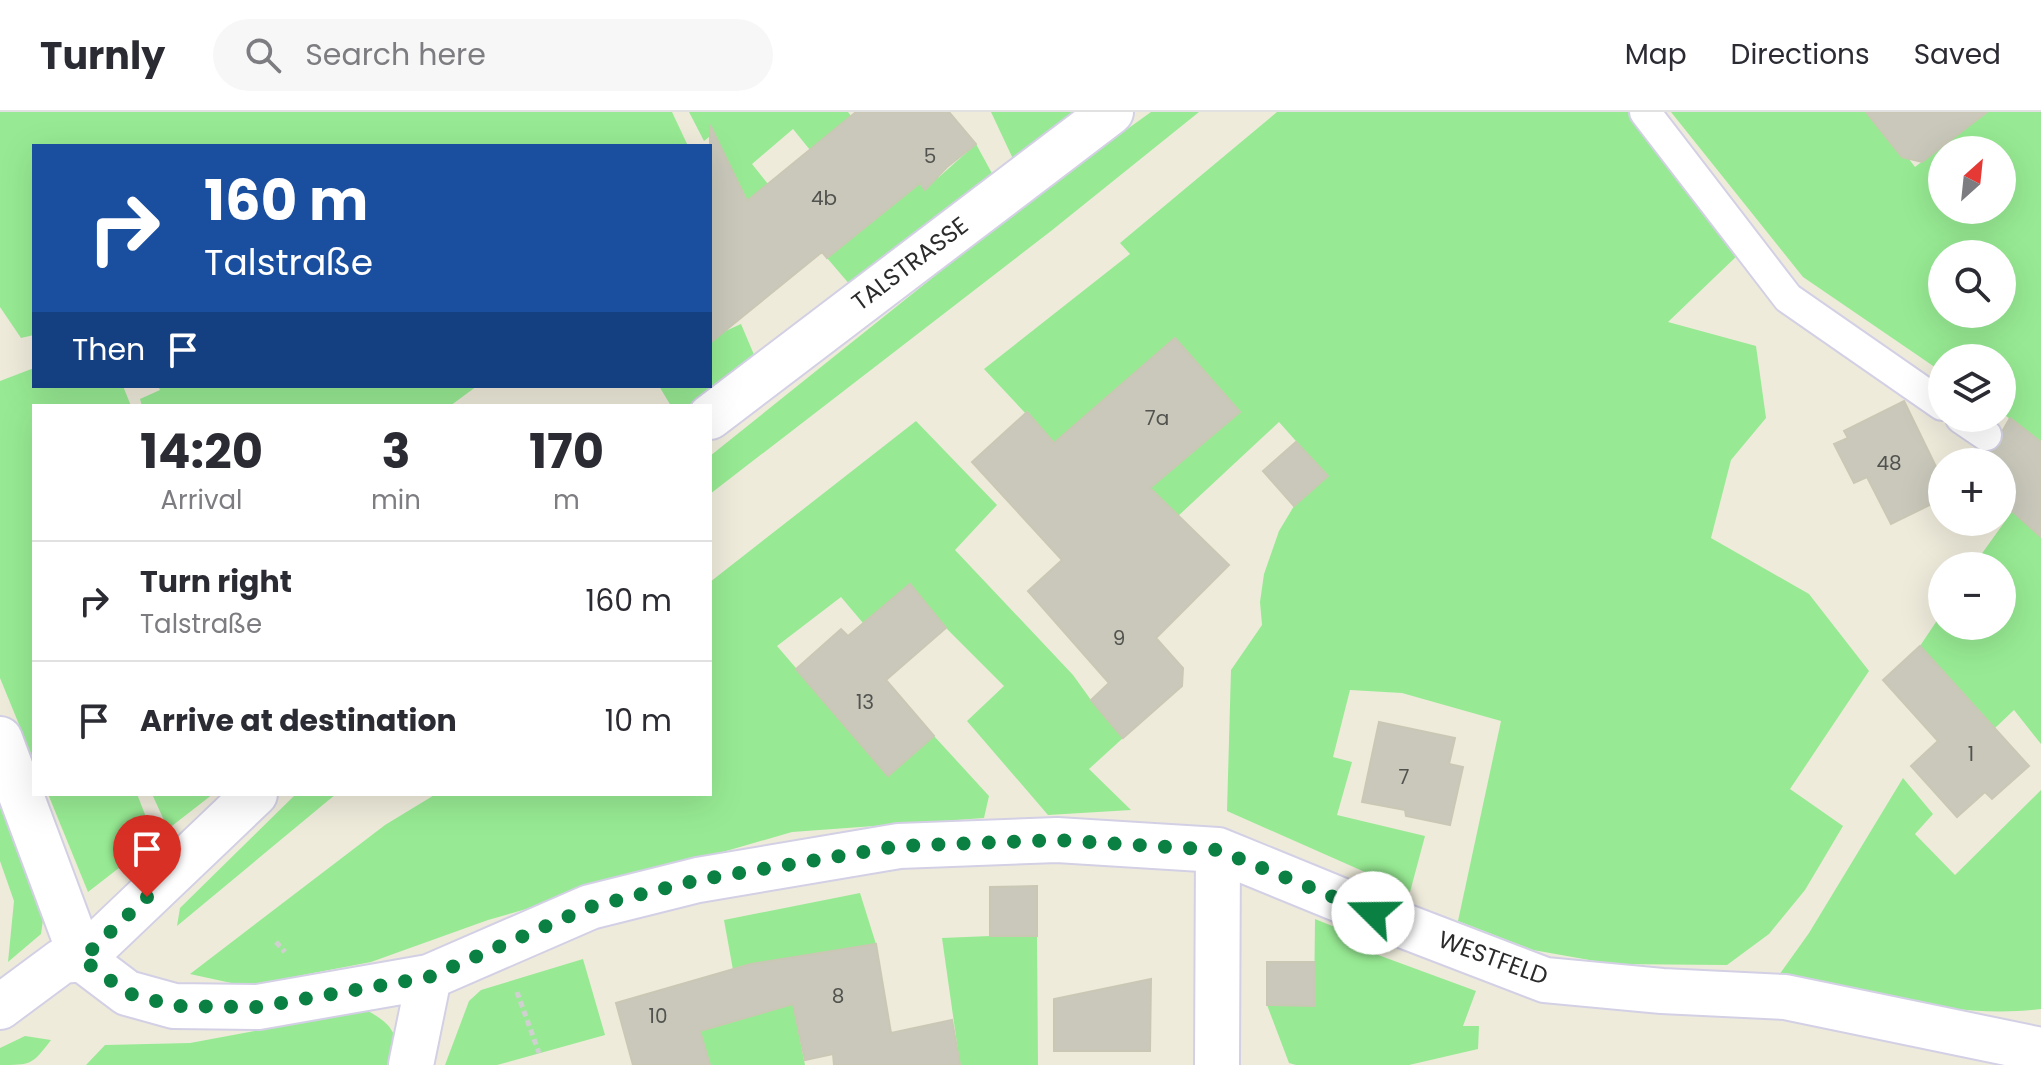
<!DOCTYPE html>
<html lang="en">
<head>
<meta charset="utf-8">
<style>
	body { margin:0; font-family:Poppins,sans-serif; background:#f7f7f7; color:#2b2b33; height:100vh; display:flex; flex-direction:column; font-size:30px; white-space:nowrap }
	* { box-sizing:border-box; margin:0 }
	p { font-size:26px; color:#7c7c81 }
	.icon { flex:none; width:44px; height:44px; fill:none; stroke:currentColor; stroke-width:2; stroke-linecap:round; stroke-linejoin:round }
	.map { position:relative; flex:1; overflow:hidden }
	.side { position:absolute; left:32px; top:292px; width:680px; height:392px; display:flex; flex-direction:column; background:#fff; border-radius:0px; box-shadow:0 8px 32px #0002 }
	.side>* { flex:none }
	.top-card { position:absolute; left:32px; top:32px; width:680px; height:244px; border-radius:0px; box-shadow:0 8px 32px #0002; background:#1a4fa0; color:#fff; overflow:hidden }
	.needle { width:52px; rotate:27deg }
	.buttons { position:absolute; left:1928px; top:24px; display:grid; gap:16px }
	.buttons a { display:grid; place-items:center; width:88px; height:88px; border-radius:50%; background:#fff; box-shadow:0 8px 32px #0002; font-size:40px }
	.pin { position:absolute; display:grid; place-items:center; width:68px; height:68px; color:#fff; margin:-82px -34px; border-radius:50% 50% 50% 0; rotate:-45deg; box-shadow:0 0 8px #0007 }
	.pin .icon { rotate:45deg }
	.me { position:absolute; width:88px; margin:-44px; rotate:292deg; stroke-linejoin:round; filter:drop-shadow(0 0 6px #0008) }
	.turn { display:flex; align-items:center; gap:28px; height:168px; padding:0 40px; font-size:36px }
	.turn .icon { width:104px; height:104px; stroke-width:2.5 }
	.turn b { display:block; font-size:56px; line-height:68px }
	.then { display:flex; align-items:center; height:76px; padding:0 40px; background:#0003; gap:16px; font-size:30px }
	.eta { display:flex; justify-content:space-evenly; align-items:center; height:136px; text-align:center }
	.eta b { font-size:48px; font-weight:700; line-height:56px }
	ul { padding:0; list-style:none }
	li { display:flex; align-items:center; gap:24px; height:120px; padding:0 40px; border-top:2px solid #e1e1e2 }
	li div { flex:1 }
	li b { display:block; font-size:30px }
	li em { font-style:normal }
	header { display:flex; align-items:center; gap:48px; box-sizing:border-box; height:112px; padding:0 40px; background:#fff; border-bottom:2px solid #e1e1e2 }
	header strong { font-size:38px }
	nav { display:flex; gap:44px; margin-inline-start:auto; font-size:28px }
	.search { width:560px; height:72px; background:#f7f7f7; display:flex; align-items:center; gap:20px; box-sizing:border-box; padding:0 28px; border-radius:44px; color:#7c7c81; font-size:30px }
	.map>svg:first-child { display:block }
</style>
</head>
<body>
<header>
<strong>Turnly</strong>
<div class="search"><svg class="icon" aria-label="search" viewBox="0 0 24 24"><circle cx="10" cy="10" r="6"/><path d="M15 15l6 6"/></svg>Search here</div>
<nav><a>Map</a><a>Directions</a><a>Saved</a></nav>
</header>
<div class="map">
<svg width="2041" height="953" viewBox="0 0 2041 953">
	<rect width="100%" height="100%" fill="#eeebdb"/>
	<!-- green -->
	<path fill="#97ea93" fill-rule="evenodd" d="M0,0H672L688,34H34V223L21,226L0,195Z
		M689,0H848L871,30L881,22L922,75L939,65L976,32L994,65L851,174L827,146L882,102L810,38L793,17L752,52L768,72L764,122L714,21L704,29Z
		M991,0H1078L1014,49Z
		M1151,0H1199L1051,119L710,382V344L1037,82Z
		M1277,0H1629L1740,141L1668,210L1756,234L1766,306L1731,348L1711,426L1809,482L1869,559L1790,677L1843,714L1805,778L1769,822L1727,853L1612,852L1533,838L1458,809L1501,609L1402,581L1350,578L1333,645L1352,650L1337,703L1425,724L1410,780L1227,699L1231,558L1262,513L1260,490L1264,462L1279,419L1294,394L1327,364L1279,310L1148,432L984,257L1130,142L1120,131Z
		M1671,0H1890L1885,4L1882,20L1902,45L1909,47L1915,55L1987,0H2041V330L2002,301V246H1942V260L1803,165ZM1942,38H2002V98H1942ZM1942,142H2002V202H1942Z
		M741,212L755,245L693,294H671L659,274H710V226Z
		M34,256V274H123L131,294H34V649L0,566V269Z
		M158,274H477L450,294H142L140,287L160,278Z
		M916,309L997,393L955,438L1073,563L1091,588L1123,626L1089,657L1131,698L1048,703L967,609L1004,574L946,516L910,472L863,511L841,485L777,534L888,663L934,624L989,684L984,706L792,720L488,808L371,850L245,874L190,862L385,713L436,682H710V470Z
		M2041,359V632L2014,598L1995,616L1920,534L1942,501V514H2002V454H1973Z
		M1903,666L1933,702L1915,722L1955,763L2041,678V897C1957,908 1861,880 1779,863L1809,821Z
		M0,674L46,787L41,822L8,850L14,789L0,749Z
		M48,682H137L155,728L88,780Z
		M152,682H213L168,717Z
		M296,682H336L177,814L180,796Z
		M860,781L876,832L784,847L805,953H710L700,919L733,858L724,808Z
		M1315,807L1374,831L1370,840L1476,879L1463,914H1479L1478,937L1409,953H1296L1289,951L1267,893L1314,894Z
		M990,824H1037L1038,953H960L942,826Z
		M583,847L605,923L497,953H445L469,889L481,878Z
		M366,898C394,913 398,922 397,953H86L105,933L190,931Z
		M25,924L51,928C32,953 31,953 0,953V936Z"/>
	<!-- building -->
	<path fill="#c9c8bb" stroke="#cac8b5" stroke-width="2" d="M856,0H949L976,32L947,55L925,78L920,71L827,146L822,140L710,231V13L747,89Z
		M1866,0H1987L1922,50L1902,45Z
		M1175,226L1240,300L1150,376L1229,453L1156,526L1183,556L1182,574L1123,626L1091,588L1109,571L1028,479L1062,448L972,350L1027,300L1054,331Z
		M1904,289L1942,367V387L1891,412L1867,365L1854,371L1834,332L1848,326L1844,319Z
		M2010,306L2041,330V425L2002,390V350H1984L1990,340L2001,332L2003,318Z
		M1296,330L1328,364L1294,394L1263,359Z
		M910,472L946,516L886,568L934,624L888,664L796,557L841,517L848,524Z
		M1920,534L2029,654L1992,687L1985,680L1957,705L1911,654L1938,629L1883,568Z
		M1379,610L1455,626L1449,652L1463,655L1450,713L1406,704L1405,698L1362,690Z
		M1037,774V824H990V775Z
		M876,832L891,921L952,908L960,953H834L833,942L805,948L793,892L700,919L710,953H633L616,891L751,852Z
		M1267,850H1315L1314,894L1267,893Z
		M1151,867L1150,939H1054V887Z"/>
	<g fill="none" stroke-linecap="round" stroke-linejoin="round">
		<defs>
			<path id="lane" d="M1645,0L1788,186L1942,293
				M1961,306L1986,323"/>
			<path id="street" d="M710,305L1111,0
				M0,627L82,847L255,682
				M0,895L62,849L82,847L127,881L174,894L258,895L429,865L590,795L698,768L899,734L1057,728L1218,738L1399,812L1545,868L1662,879L1785,885L2041,938
				M411,953L429,865
				M1217,953L1218,738"/>
		</defs>
		<!-- lane casing -->
		<use href="#lane" stroke="#d3d0e5" stroke-width="34"/>
		<!-- street casing -->
		<use href="#street" stroke="#d3d0e5" stroke-width="48"/>
		<!-- path -->
		<path stroke="#d0d0d0" stroke-width="5" stroke-dasharray="6 4" stroke-linecap="butt" d="M276,830L285,840
			M517,880L539,941"/>
		<!-- lane -->
		<use href="#lane" stroke="#fff" stroke-width="30"/>
		<!-- street -->
		<use href="#street" stroke="#fff" stroke-width="44"/>
	</g>
	<g fill="none" stroke-linecap="round" stroke-linejoin="round">
		<!-- route -->
		<path stroke="#0b8043" stroke-width="14" stroke-dasharray="0 25.2" d="M147,785L82,847L127,881L174,894L258,895L429,865L590,795L698,768L899,734L1057,728L1218,738L1373,801"/>
	</g>
	<g text-anchor="middle" stroke-width="8" stroke-linejoin="round" paint-order="stroke">
		<!-- number labels -->
		<g font-size="20" fill="#52524f">
			<text x="930" y="51">5</text>
			<text x="824" y="93">4b</text>
			<text x="1157" y="313">7a</text>
			<text x="1889" y="358">48</text>
			<text x="1119" y="533">9</text>
			<text x="865" y="597">13</text>
			<text x="1971" y="649">1</text>
			<text x="1404" y="672">7</text>
			<text x="838" y="891">8</text>
			<text x="658" y="911">10</text>
		</g>
		<!-- street labels -->
		<g font-size="24" fill="#2b2b2b" stroke="#fff">
			<text transform="translate(910 152) rotate(-37)" y="8">TALSTRASSE</text>
			<text transform="translate(1493 846) rotate(20)" y="8">WESTFELD</text>
		</g>
	</g>
</svg>
<div class="buttons">
<a><svg class="needle" viewBox="-14 -14 28 28"><path d="M0-13l5 13h-10z" fill="#e53935"/><path d="M0 13l5-13h-10z" fill="#7c7c81"/></svg></a>
<a><svg class="icon" aria-label="search" viewBox="0 0 24 24"><circle cx="10" cy="10" r="6"/><path d="M15 15l6 6"/></svg></a>
<a><svg class="icon" aria-label="layers" viewBox="0 0 24 24"><path d="M12 4l9 5-9 5-9-5zM3 14l9 5 9-5"/></svg></a>
<a>+</a>
<a>−</a>
</div>
<div class="pin" style="left:147px;top:785px;background:#d93025"><svg class="icon" aria-label="arrive" viewBox="0 0 24 24"><path d="M6 21V4h12l-3 4 3 4H6"/></svg></div>
<svg class="me" style="left:1373px;top:801px" viewBox="-20 -20 40 40"><circle r="19" fill="#fff"/><path d="M0-13L10 11 0 6-10 11z" fill="#0b8043"/></svg>
<div class="top-card">
<div class="turn"><svg class="icon" aria-label="right" viewBox="0 0 24 24"><path d="M7 20v-9h11M14 6l5 5-5 5"/></svg><div><b>160 m</b>Talstraße</div></div>
<div class="then">Then<svg class="icon" aria-label="arrive" viewBox="0 0 24 24"><path d="M6 21V4h12l-3 4 3 4H6"/></svg></div>
</div>
<section class="side">
<div class="eta">
<div><b>14:20</b><p>Arrival</p></div>
<div><b>3</b><p>min</p></div>
<div><b>170</b><p>m</p></div>
</div>
<ul>
<li><svg class="icon" aria-label="right" viewBox="0 0 24 24"><path d="M7 20v-9h11M14 6l5 5-5 5"/></svg><div><b>Turn right</b><p>Talstraße</p></div><em>160 m</em></li>
<li><svg class="icon" aria-label="arrive" viewBox="0 0 24 24"><path d="M6 21V4h12l-3 4 3 4H6"/></svg><div><b>Arrive at destination</b></div><em>10 m</em></li>
</ul>
</section>
</div>
</body>
</html>
